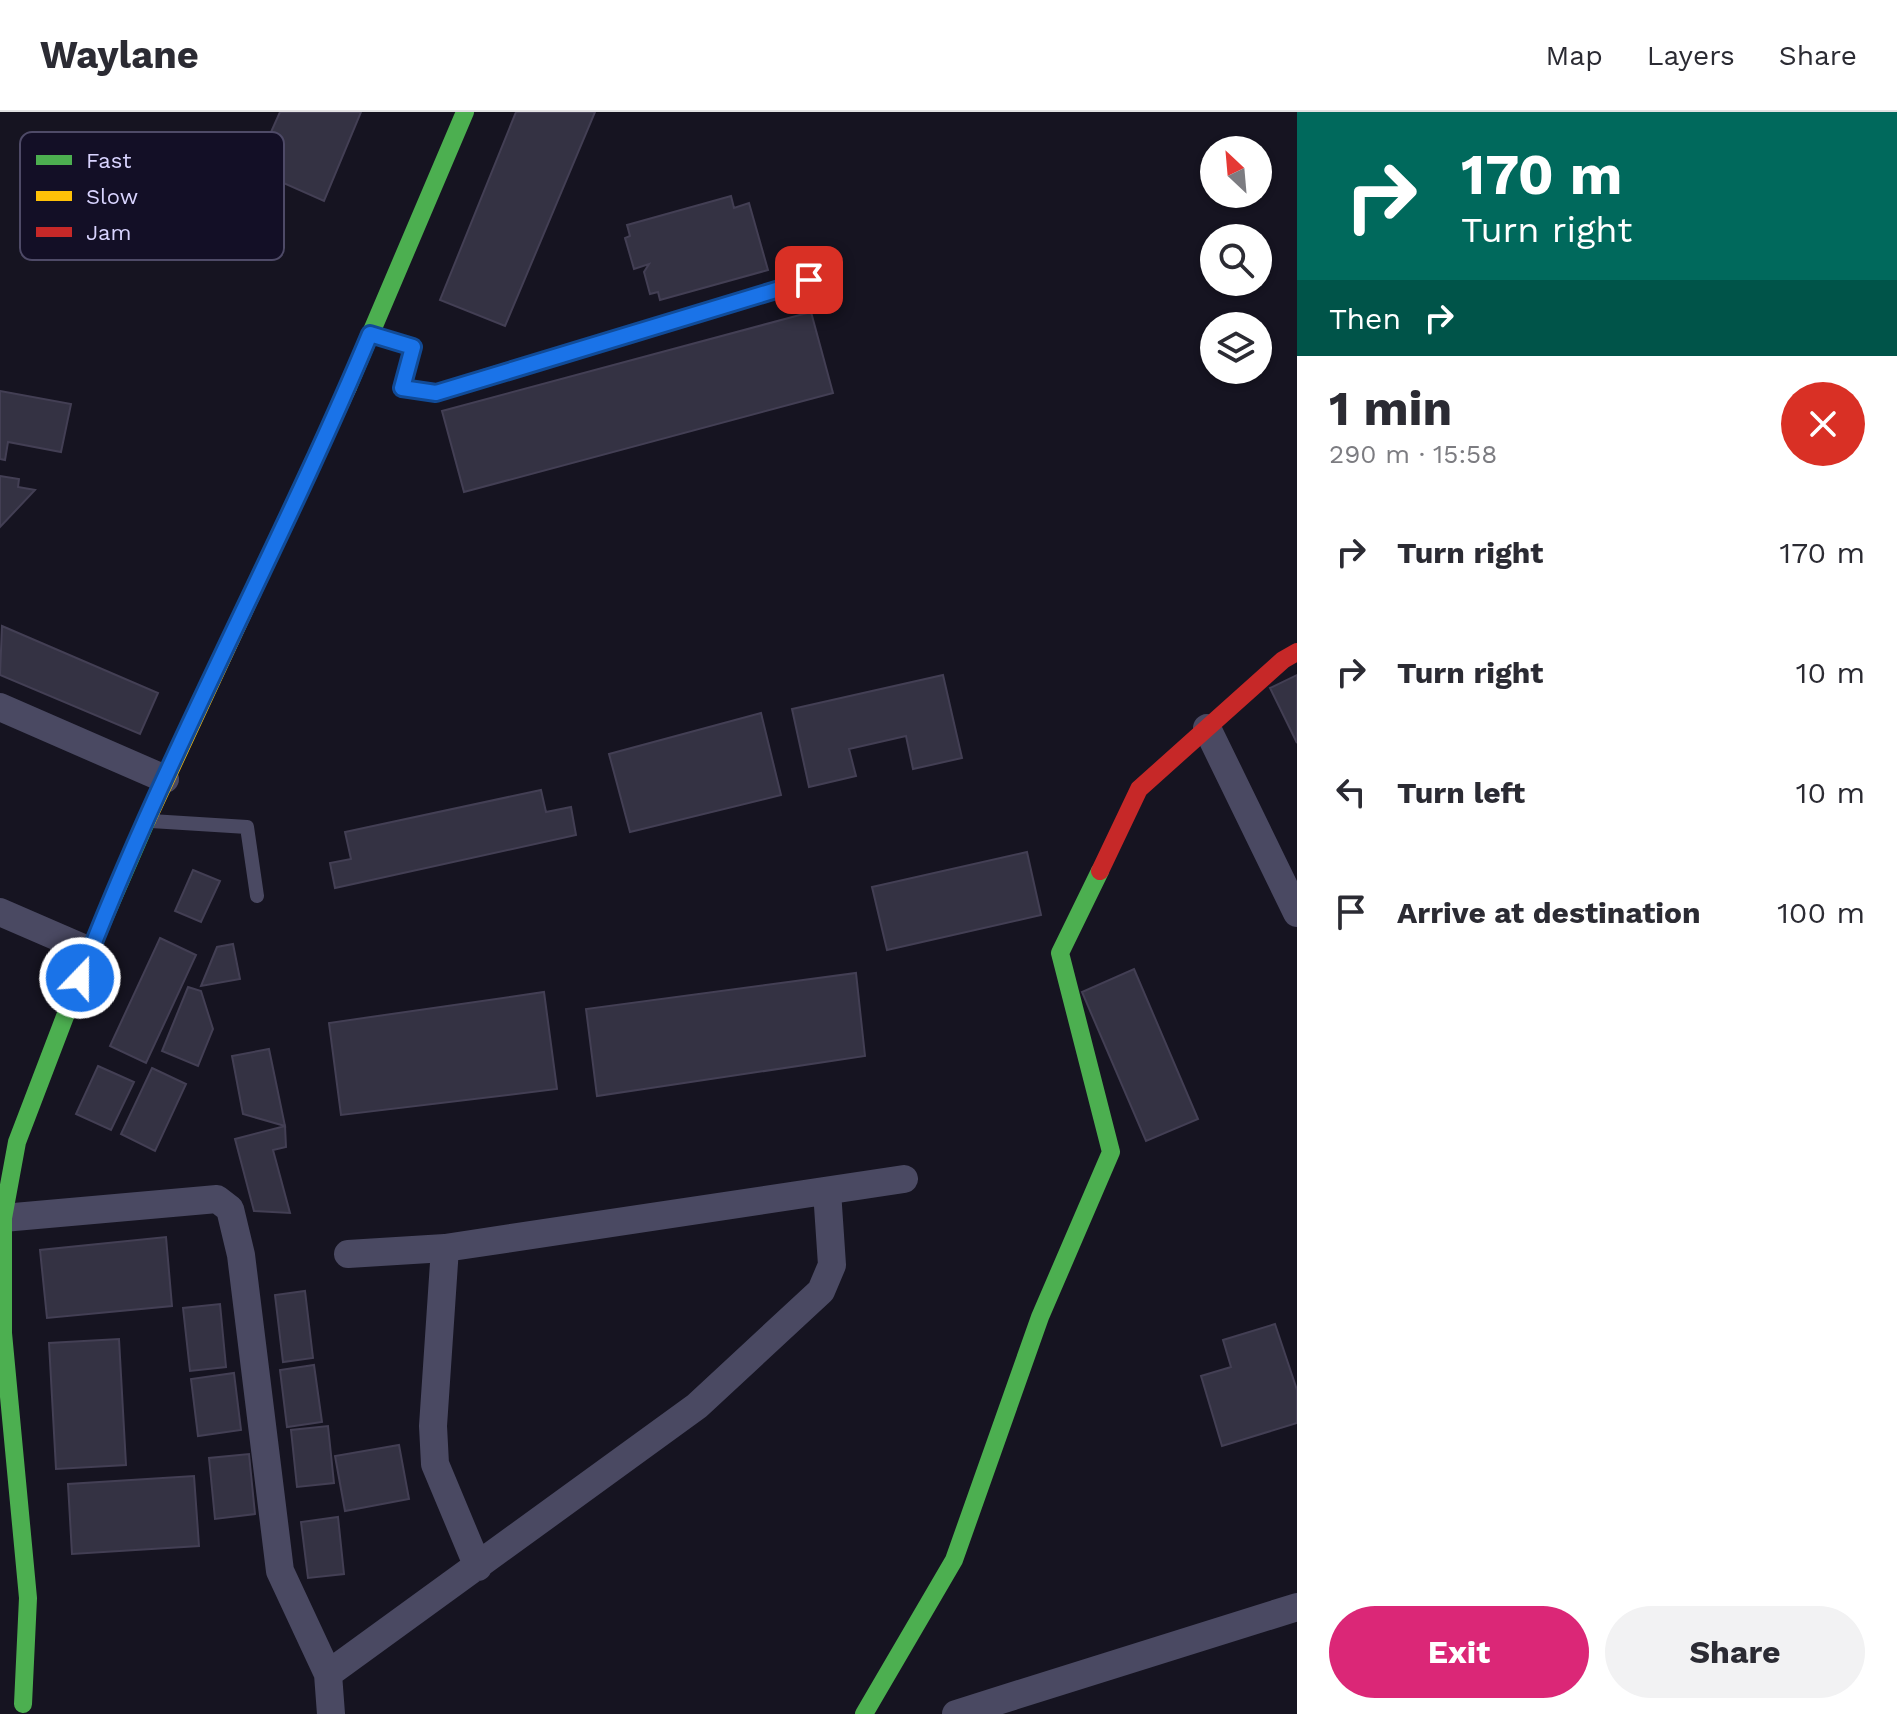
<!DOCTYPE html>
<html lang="en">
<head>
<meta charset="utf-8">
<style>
	body { margin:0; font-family:"Work Sans",sans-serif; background:#f2f2f3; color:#2b2b33; height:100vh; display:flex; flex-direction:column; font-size:30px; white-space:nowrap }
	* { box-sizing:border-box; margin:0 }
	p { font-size:26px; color:#7c7c81 }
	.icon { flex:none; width:44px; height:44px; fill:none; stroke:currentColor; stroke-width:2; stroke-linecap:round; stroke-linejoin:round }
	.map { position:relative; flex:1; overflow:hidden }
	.side { display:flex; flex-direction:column; background:#fff; width:600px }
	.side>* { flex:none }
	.guide { background:#00695c; color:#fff; overflow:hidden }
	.needle { width:52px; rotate:334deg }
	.buttons { position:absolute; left:1200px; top:24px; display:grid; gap:16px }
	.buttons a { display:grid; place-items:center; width:72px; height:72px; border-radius:50%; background:#fff; box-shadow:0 2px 6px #0004; font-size:40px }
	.pin { position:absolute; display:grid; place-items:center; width:68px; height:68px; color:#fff; margin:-34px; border-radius:16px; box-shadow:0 4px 12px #0006 }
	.me { position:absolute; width:88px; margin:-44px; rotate:22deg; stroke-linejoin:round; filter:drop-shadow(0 0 6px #0008) }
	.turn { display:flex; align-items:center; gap:28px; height:168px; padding:0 32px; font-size:36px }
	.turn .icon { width:104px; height:104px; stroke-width:2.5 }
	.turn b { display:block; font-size:56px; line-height:68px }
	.then { display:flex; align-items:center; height:76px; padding:0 32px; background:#0003; gap:16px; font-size:30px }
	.round { display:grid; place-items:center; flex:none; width:84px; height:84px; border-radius:42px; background:#f2f2f3 }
	.summary { display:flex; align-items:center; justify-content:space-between; height:136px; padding:0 32px }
	h1 { font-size:48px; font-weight:700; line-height:60px }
	.action { display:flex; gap:16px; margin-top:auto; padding:16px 32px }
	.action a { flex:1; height:92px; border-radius:48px; background:#db2777; color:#fff; font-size:32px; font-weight:700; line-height:92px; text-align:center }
	.action a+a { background:#f2f2f3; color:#2b2b33 }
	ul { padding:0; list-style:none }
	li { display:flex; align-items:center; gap:24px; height:120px; padding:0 32px }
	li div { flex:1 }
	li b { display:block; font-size:30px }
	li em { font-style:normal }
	header { display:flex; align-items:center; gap:48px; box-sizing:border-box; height:112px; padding:0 40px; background:#fff; border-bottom:2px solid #e1e1e2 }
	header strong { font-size:38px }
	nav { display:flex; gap:44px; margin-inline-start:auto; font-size:28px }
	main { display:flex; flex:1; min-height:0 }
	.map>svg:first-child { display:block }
</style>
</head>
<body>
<header>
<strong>Waylane</strong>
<nav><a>Map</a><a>Layers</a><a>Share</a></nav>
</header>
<main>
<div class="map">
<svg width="1297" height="1602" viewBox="0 0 1297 1602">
	<rect width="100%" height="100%" fill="#161421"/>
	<!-- building -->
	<path fill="#343243" stroke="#433f54" stroke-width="2" d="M280,0H361L324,89L254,58Z
		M516,0H595L505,214L440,188Z
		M731,84L734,96L749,91L768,158L660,188L658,180L650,182L644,160L649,152L634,157L625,126L630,124L627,113Z
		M811,200L833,281L464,380L442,299Z
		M0,279L71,292L61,340L8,330L5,348L0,347Z
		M0,364L19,367L18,375L35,378L0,415Z
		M2,514L158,581L140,622L0,563Z
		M943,563L962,646L913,657L906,624L849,637L856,664L809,675L792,597Z
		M1297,563V631L1270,576Z
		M761,601L781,683L630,720L609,642Z
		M541,678L546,700L571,695L576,723L335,776L330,751L351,747L345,720Z
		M1027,740L1041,803L887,838L872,775Z
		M193,758L220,769L201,810L175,799Z
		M160,826L196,843L146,951L110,934Z
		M233,832L240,867L201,874L217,835Z
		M1134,857L1198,1007L1146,1029L1082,880Z
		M856,861L865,944L597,984L586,897Z
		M188,875L201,879L213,917L198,954L162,939Z
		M544,880L557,977L341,1003L329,911Z
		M269,937L285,1014L243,1002L232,944Z
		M98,954L134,970L111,1018L76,1002Z
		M152,956L186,972L155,1039L121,1022Z
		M285,1014L286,1035L273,1038L290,1101L254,1099L235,1027Z
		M166,1125L172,1194L47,1206L40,1138Z
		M305,1179L313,1246L283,1250L275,1183Z
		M220,1192L226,1255L190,1259L183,1196Z
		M1275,1212L1297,1278V1311L1222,1334L1201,1264L1231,1255L1223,1228Z
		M119,1227L126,1353L56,1357L49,1231Z
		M314,1253L322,1310L287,1315L280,1258Z
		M234,1261L241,1318L198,1324L191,1267Z
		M328,1314L334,1371L297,1375L291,1318Z
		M399,1333L409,1387L345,1399L335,1344Z
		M249,1342L255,1402L215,1407L209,1346Z
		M194,1364L199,1434L72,1442L68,1372Z
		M338,1405L344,1462L308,1466L301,1410Z"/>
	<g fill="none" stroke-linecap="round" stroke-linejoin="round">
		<!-- lane -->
		<path stroke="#4a4962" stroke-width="14" d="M371,222L413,235L402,276L436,281L484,264L809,168
			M151,709L247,715L257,784"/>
		<!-- street -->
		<path stroke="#4a4962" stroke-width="28" d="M0,595L165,667
			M1207,616L1297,801
			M0,800L90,839
			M3,1106L217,1087L230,1097L241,1143L280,1459L328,1562
			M445,1136L433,1314L435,1352L478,1455
			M348,1142L445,1136L904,1067
			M331,1602L328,1562L697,1294L821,1179L832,1153L827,1079
			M956,1602L1297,1495"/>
		<!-- fast -->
		<path stroke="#4caf50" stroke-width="18" d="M348,275L465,0
			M23,1592L28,1486L3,1221V1106L17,1030L90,839L147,708
			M864,1602L954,1448L1040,1205L1111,1040L1060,841L1100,759"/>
		<!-- slow -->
		<path stroke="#ffc107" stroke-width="18" d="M147,708L348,275"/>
		<!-- jam -->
		<path stroke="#c62828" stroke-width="18" d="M1100,759L1139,677L1283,548L1297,540"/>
	</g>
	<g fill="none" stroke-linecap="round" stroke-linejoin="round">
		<defs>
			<path id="route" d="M80,866C164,646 279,439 370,222L413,235L402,276L436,281L809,168"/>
		</defs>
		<!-- route casing -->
		<use href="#route" stroke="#114b97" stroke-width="20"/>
		<!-- route -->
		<use href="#route" stroke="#1a73e8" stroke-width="14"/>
	</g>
	<!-- legend -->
	<rect x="20" y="20" width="264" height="128" rx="12" fill="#130f26" stroke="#4e4a67" stroke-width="2"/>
	<rect x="36" y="43" width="36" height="10" fill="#4caf50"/>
	<rect x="36" y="79" width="36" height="10" fill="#ffc107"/>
	<rect x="36" y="115" width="36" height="10" fill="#c62828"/>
	<g font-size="22" fill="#d9d4ff">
		<text x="86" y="56">Fast</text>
		<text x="86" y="92">Slow</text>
		<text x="86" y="128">Jam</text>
	</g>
</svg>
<div class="buttons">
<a><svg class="needle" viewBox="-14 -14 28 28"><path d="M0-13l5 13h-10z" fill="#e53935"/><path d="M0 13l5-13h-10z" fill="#7c7c81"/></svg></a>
<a><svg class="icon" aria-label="search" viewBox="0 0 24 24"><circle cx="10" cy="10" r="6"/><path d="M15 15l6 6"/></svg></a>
<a><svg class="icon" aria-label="layers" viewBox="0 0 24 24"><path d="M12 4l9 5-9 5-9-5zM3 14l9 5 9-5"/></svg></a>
</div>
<div class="pin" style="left:809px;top:168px;background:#d93025"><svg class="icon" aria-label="arrive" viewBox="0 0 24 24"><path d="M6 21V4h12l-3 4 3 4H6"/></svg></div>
<svg class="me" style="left:80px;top:866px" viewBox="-20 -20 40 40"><circle r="17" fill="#1a73e8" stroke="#fff" stroke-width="3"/><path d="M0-11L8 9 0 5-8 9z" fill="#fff"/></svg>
</div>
<section class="side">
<div class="guide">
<div class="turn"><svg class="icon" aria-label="right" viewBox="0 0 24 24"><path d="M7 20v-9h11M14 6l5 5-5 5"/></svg><div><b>170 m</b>Turn right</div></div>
<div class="then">Then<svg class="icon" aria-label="right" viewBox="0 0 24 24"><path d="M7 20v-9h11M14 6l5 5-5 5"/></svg></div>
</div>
<div class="summary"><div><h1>1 min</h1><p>290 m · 15:58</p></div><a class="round" style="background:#d93025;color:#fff"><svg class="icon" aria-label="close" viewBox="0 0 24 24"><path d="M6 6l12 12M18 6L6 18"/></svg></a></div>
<ul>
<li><svg class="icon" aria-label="right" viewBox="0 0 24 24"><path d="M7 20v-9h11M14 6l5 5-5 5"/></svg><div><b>Turn right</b></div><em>170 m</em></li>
<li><svg class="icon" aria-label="right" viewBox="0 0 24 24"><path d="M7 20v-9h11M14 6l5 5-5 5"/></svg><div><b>Turn right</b></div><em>10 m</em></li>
<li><svg class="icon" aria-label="left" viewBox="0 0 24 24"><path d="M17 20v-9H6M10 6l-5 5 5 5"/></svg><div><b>Turn left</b></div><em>10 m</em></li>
<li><svg class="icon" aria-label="arrive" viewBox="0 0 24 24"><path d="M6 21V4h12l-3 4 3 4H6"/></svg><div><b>Arrive at destination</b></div><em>100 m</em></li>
</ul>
<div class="action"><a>Exit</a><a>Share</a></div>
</section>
</main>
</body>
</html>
